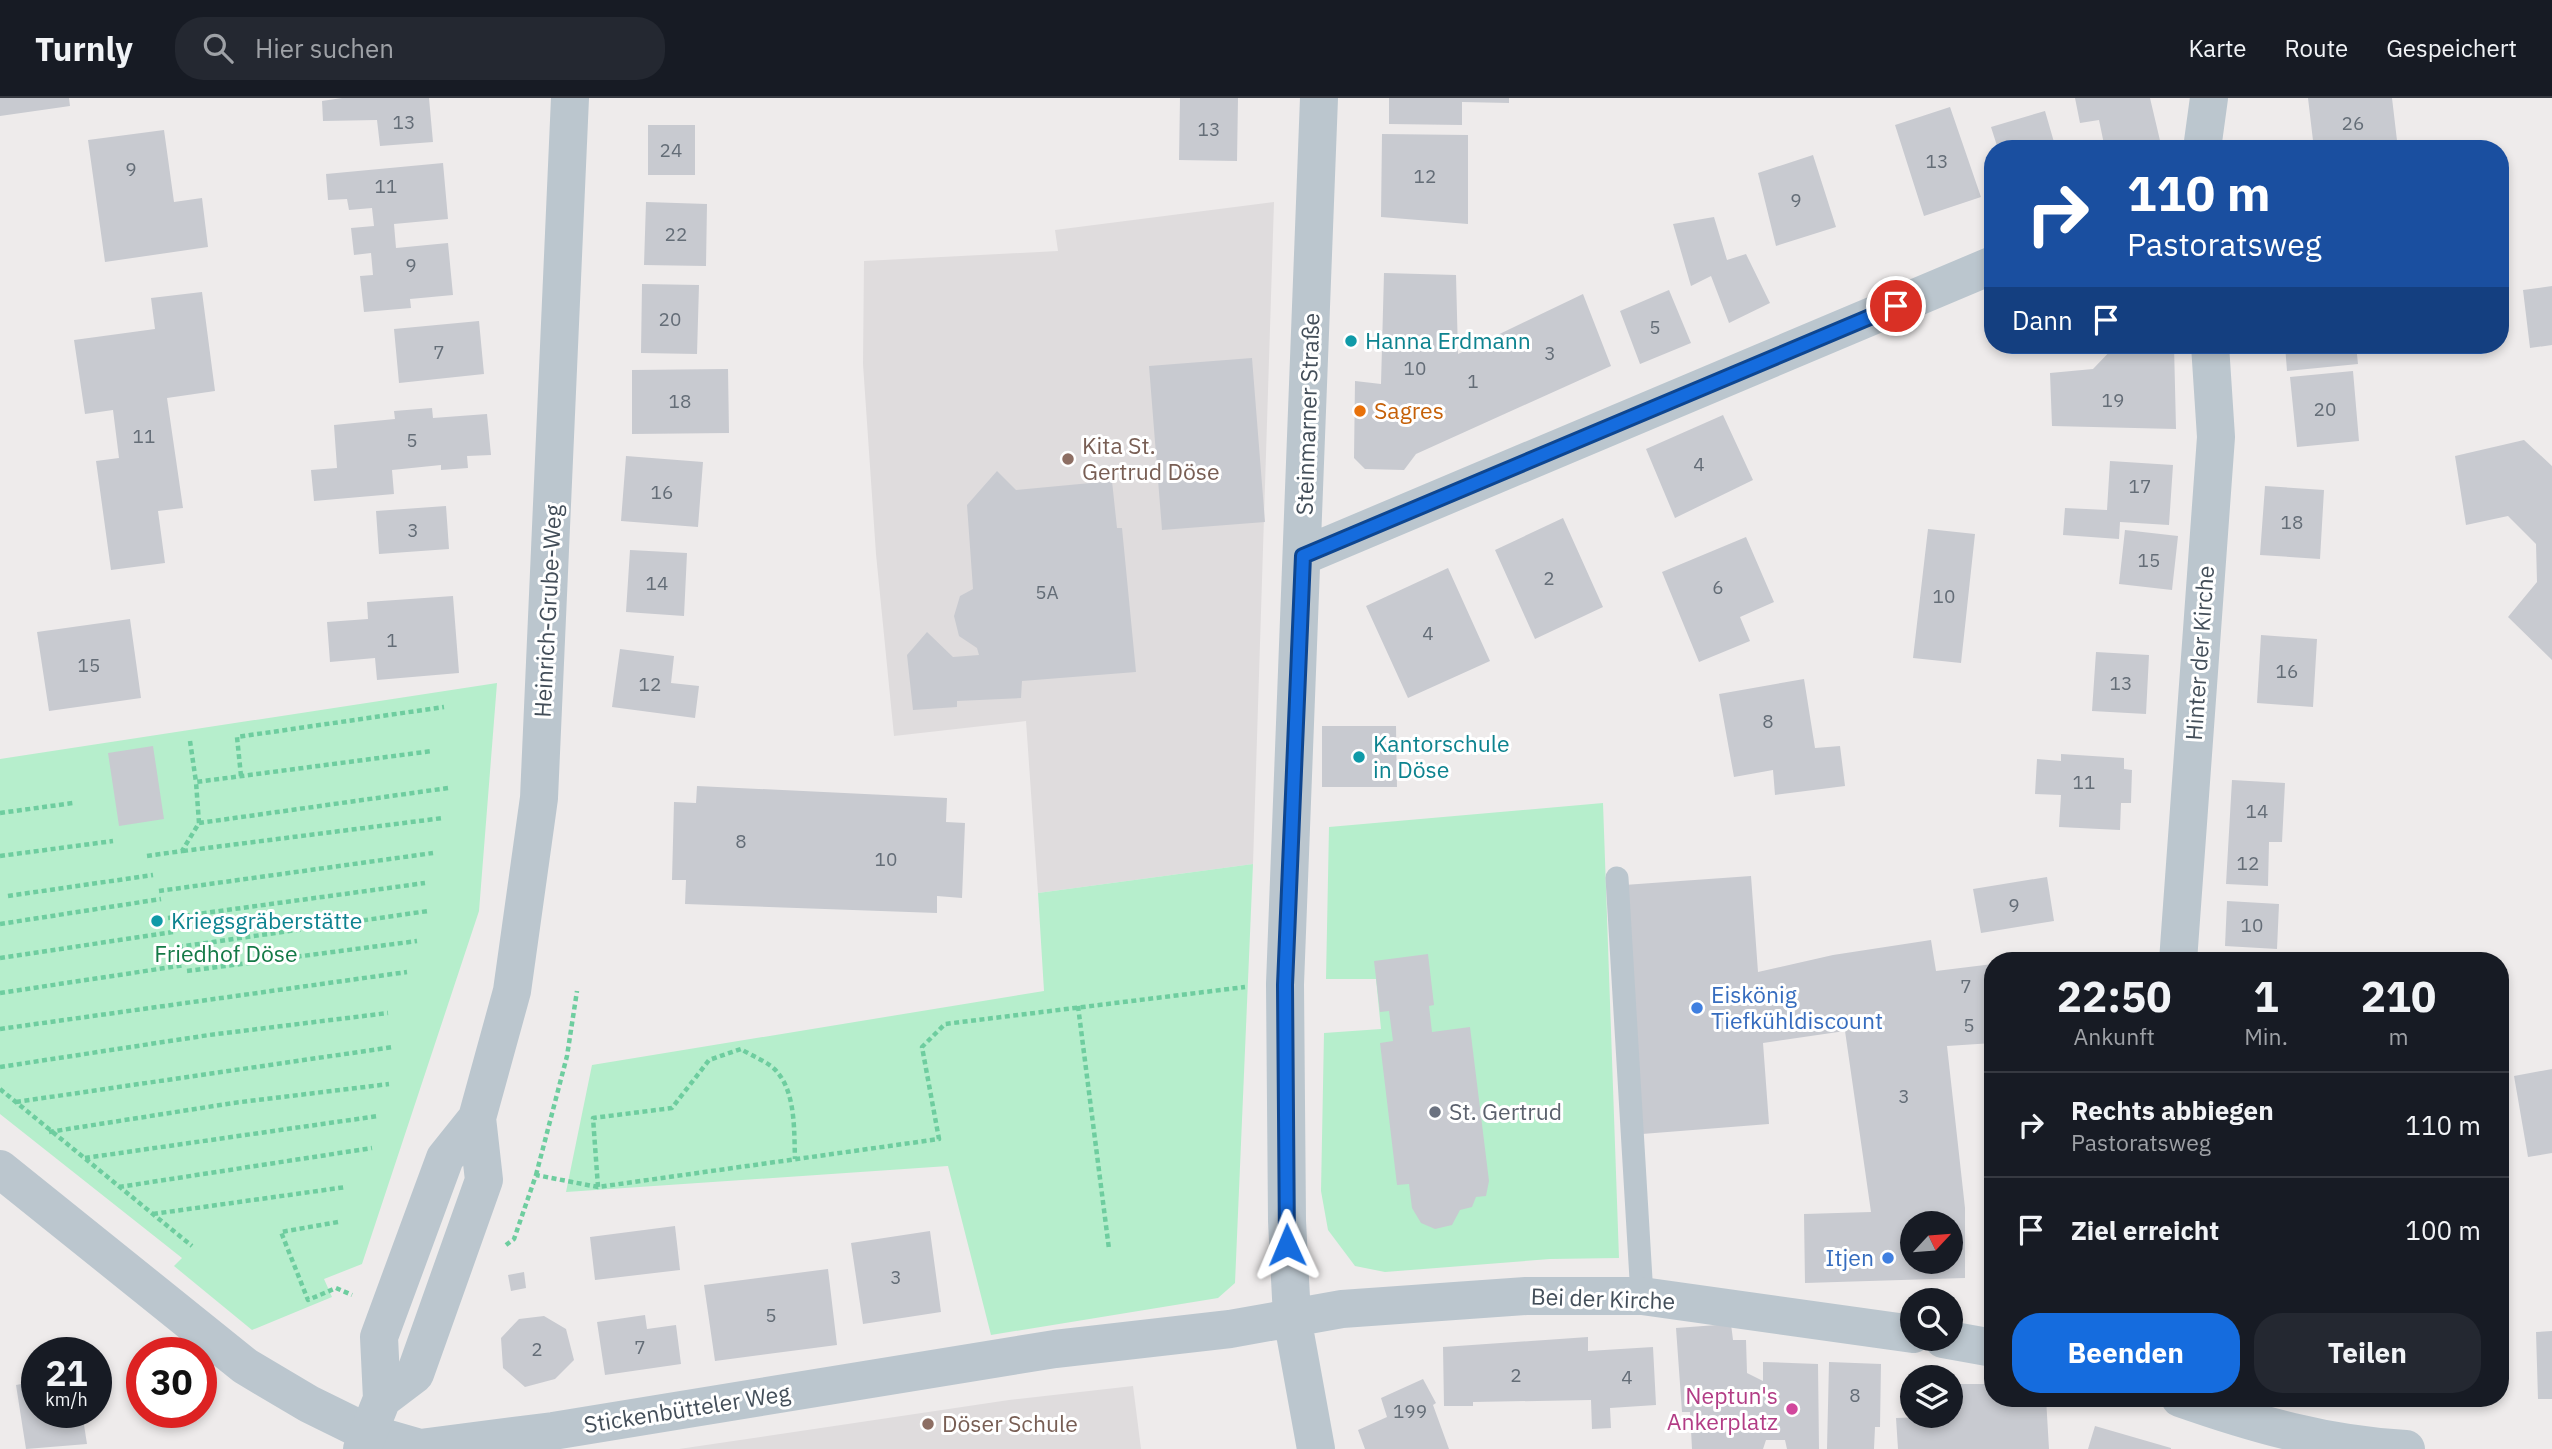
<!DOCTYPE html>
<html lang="de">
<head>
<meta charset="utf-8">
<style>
	body { margin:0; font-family:"IBM Plex Sans",sans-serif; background:#242831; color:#f1f3f6; height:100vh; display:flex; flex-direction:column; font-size:26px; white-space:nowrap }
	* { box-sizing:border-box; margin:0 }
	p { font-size:23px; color:#9ea1a6 }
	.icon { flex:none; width:38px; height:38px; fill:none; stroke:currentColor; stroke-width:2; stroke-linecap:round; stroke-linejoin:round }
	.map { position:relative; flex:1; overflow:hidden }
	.drawer { position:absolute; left:1984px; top:854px; width:525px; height:455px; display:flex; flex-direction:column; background:#171b24; border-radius:28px; box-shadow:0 4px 10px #0003 }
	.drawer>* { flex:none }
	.hud { position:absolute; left:1984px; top:42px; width:525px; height:214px; border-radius:28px; box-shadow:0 4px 10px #0003; background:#1a4fa0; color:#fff; overflow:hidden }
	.needle { width:46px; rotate:64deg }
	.tools { position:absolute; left:1900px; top:1113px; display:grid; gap:14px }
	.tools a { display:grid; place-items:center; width:63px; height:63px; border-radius:50%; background:#171b24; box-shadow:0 4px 10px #0003; font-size:35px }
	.speed { position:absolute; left:21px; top:1239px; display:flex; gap:14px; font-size:35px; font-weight:700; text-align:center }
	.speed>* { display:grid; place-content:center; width:91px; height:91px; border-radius:50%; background:#171b24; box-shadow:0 4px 10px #0003; line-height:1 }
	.speed small { font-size:18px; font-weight:400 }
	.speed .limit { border:10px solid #d22; background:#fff; color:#111 }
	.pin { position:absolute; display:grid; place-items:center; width:60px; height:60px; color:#fff; margin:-30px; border:4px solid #fff; border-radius:50%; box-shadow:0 2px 7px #0007 }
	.me { position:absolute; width:77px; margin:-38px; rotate:359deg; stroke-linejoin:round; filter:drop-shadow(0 0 5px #0008) }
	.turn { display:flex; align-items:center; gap:24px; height:147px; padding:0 28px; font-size:32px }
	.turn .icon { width:91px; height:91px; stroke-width:2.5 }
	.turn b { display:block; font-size:49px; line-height:60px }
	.then { display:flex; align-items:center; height:66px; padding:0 28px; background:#0003; gap:14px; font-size:26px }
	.eta { display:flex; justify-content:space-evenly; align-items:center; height:119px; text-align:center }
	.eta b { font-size:42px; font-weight:700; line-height:49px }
	.primary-button { display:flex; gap:14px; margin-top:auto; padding:14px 28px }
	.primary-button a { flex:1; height:80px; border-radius:28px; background:#156cde; color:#fff; font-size:28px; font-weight:700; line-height:80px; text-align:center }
	.primary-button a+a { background:#242831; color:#f1f3f6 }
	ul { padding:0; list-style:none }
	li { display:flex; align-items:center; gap:21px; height:105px; padding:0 28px; border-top:2px solid #363941 }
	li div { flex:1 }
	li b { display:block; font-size:26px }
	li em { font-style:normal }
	header { display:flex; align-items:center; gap:42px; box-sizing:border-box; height:98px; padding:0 35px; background:#171b24; border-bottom:2px solid #363941 }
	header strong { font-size:33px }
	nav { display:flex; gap:38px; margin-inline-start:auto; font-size:24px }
	.search { width:490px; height:63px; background:#242831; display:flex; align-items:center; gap:18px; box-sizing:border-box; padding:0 24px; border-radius:28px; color:#9ea1a6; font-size:26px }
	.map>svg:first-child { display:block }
</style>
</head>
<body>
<header>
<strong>Turnly</strong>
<div class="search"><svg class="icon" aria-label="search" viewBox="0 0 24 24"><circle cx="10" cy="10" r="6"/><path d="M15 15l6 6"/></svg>Hier suchen</div>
<nav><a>Karte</a><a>Route</a><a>Gespeichert</a></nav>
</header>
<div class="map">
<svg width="2552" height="1351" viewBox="0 0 2552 1351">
	<rect width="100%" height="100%" fill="#eeebeb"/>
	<!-- education -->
	<path fill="#dfdcdd" d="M1274,104L1253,766L1038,795L1026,623L894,638L876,456L863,266L864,163L1058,153L1055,132Z
		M1133,1288L1141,1351H679L1009,1302Z"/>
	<!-- green -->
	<path fill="#b6eecc" d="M497,585L479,813L362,1166L324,1181L332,1199L252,1232L174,1168L182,1160L0,1016V661Z
		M1603,705L1619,1160L1550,1161L1385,1174L1355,1168L1328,1132L1321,1093L1324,935L1381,931L1376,881H1326L1329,729Z
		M1253,766L1235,1185L1218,1200L991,1237L948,1068L566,1094L592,967L1044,893L1038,795Z"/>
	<!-- building -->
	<path fill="#c8cad0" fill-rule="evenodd" d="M0,0H69L70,8L0,18Z
		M342,0H429L433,44L380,48L377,22L323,23L322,3Z
		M1180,0H1238L1237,63L1179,62Z
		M1389,0H1509V5L1462,4V27L1389,26Z
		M2075,0H2150L2162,51H2105L2099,22L2080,25Z
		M2308,0H2392L2398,51H2314Z
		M1950,9L1981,99L1924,118L1895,27Z
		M2045,13L2056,51H1998L1991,29Z
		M648,27H695V77H648Z
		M164,32L174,104L202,100L208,149L105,164L88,42Z
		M1382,36L1468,37V126L1381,119Z
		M1813,57L1836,129L1776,148L1758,75Z
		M443,65L448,121L394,126L396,150L448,145L453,197L410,201L411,210L364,214L360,178L373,177L371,155L354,157L351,130L374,128L372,110L349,112L347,101L328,102L326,76Z
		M646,104L707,106L706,168L644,167Z
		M1714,119L1727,162L1746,156L1770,205L1729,225L1711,178L1691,188L1673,126Z
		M1384,175L1456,177L1458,256L1583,196L1611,268L1416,356L1404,372L1365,371L1354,360L1355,283L1381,286Z
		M642,186L699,187L697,256L641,255Z
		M2552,188V247L2530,250L2523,192Z
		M1669,192L1691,245L1640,266L1620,213Z
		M202,194L215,293L167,300L183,410L158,413L165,465L111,472L96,363L119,360L113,312L85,316L74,242L155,231L151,200Z
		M479,223L484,276L399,285L394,231Z
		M2116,247H2174L2176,331L2052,328L2050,275L2093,271Z
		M2285,247H2356L2358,266L2287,273Z
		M1252,260L1265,424L1162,432L1149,268Z
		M728,271L729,335L632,336V272Z
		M2353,273L2359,343L2297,349L2290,279Z
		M432,310L433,320L487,316L491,357L467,358L468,370L441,372V367L392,372L394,396L314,403L311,372L337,370L334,327L395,321L394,313Z
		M1723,317L1753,382L1675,420L1646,351Z
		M2524,342L2552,368V562L2508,519L2537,484L2536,446L2508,418L2466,427L2455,358Z
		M626,358L703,364L698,429L621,423Z
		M2110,363L2173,367L2169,427L2120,424L2119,441L2063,437L2065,410L2107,412Z
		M997,373L1016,392L1112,383L1117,430H1122L1136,574L1022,583L1021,600L957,603V609L913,612L907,557L927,534L953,559L979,557L977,550L959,538L954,518L960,498L973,491L967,407Z
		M2265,388L2324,392L2320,461L2260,457Z
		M446,408L449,451L379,456L376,413Z
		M1563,420L1603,509L1535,541L1495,452Z
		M1928,431L1975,436L1961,565L1913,560Z
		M2125,432L2178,438L2172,492L2119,486Z
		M1746,439L1774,504L1740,519L1750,543L1699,564L1662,474Z
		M630,452L687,455L684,518L626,514Z
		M1448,470L1490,563L1408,600L1366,508Z
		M453,498L459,575L377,582L375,560L330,564L327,524L368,521L367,504Z
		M130,521L141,600L49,613L37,534Z
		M2261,537L2317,541L2313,609L2257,605Z
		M620,551L674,558L671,585L699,588L695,620L612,609Z
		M2096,554L2149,557L2146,616L2092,613Z
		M1804,581L1815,650L1840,648L1845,688L1775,697L1773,672L1734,679L1719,596Z
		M1322,628H1396L1397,689H1322Z
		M153,648L164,721L119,728L108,655Z
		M2061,656L2124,660V671L2132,672L2131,705H2121L2120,732L2059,729L2061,697L2035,696L2037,661L2061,663Z
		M2232,682L2285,685L2282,744H2269L2268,788L2226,786Z
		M697,688L947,700L946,724L965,725L962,800L937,798V815L685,806L686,782H672L674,704L696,705Z
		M1751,778L1758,874L1833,857L1931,842L1936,873L1993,866V945L1947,948L1965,1110V1180L1805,1185L1804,1116L1871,1114L1845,933L1763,945L1769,1026L1642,1036L1624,787ZM1913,1125H1951V1164H1913Z
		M2047,779L2054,823L1981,835L1973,791Z
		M2227,803L2279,806L2277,851L2225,848Z
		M1428,856L1434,907L1429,908L1432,934L1470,929L1489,1083L1486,1098L1476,1099L1472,1109L1460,1112L1452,1127L1435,1131L1421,1125L1412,1110L1409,1086L1397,1087L1380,945L1393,943L1389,913L1380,914L1374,863Z
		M2081,856L2089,863H2039V861Z
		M2552,971V1055L2528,1059L2514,978Z
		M675,1128L680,1172L595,1182L590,1139Z
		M930,1133L941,1214L863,1226L851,1145Z
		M828,1171L837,1247L715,1263L704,1187Z
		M524,1174L526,1190L511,1193L508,1177Z
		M645,1217L647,1231L676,1227L681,1266L605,1277L597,1224Z
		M544,1218L566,1231L574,1262L555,1281L525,1289L503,1270L501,1240L519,1221Z
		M1731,1226L1733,1242H1746L1747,1275L1763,1283V1264L1818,1266L1819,1351H1787L1785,1342H1766L1763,1351H1692L1690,1314H1682L1676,1230Z
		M2552,1233V1301H2538L2536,1234Z
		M1588,1239V1253L1653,1249L1656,1307L1610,1310L1611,1330L1592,1331L1591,1302L1473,1304V1308H1444L1443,1249Z
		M1829,1264L1881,1266L1880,1329H1875L1874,1351H1827Z
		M1423,1281L1436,1305L1433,1307L1449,1351H1365L1358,1332L1387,1319L1381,1300Z
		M37,1283V1314H82L87,1346L26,1351L16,1287Z
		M1951,1286H1993V1300H2046L2049,1351H1898L1896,1320L1951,1318Z
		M2095,1328L2171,1350V1351H2088Z"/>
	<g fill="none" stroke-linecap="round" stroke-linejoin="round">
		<!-- path -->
		<path stroke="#6ecd9f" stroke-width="4.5" stroke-dasharray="5 3.5" stroke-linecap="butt" d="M190,643L196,684
			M241,678L237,639L444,609
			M0,715L73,705
			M199,725L448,690
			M183,753L443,720
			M0,758L113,743
			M147,758L182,753L199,725L196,684L432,653
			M159,793L433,755
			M8,798L153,777
			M168,820L425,785
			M0,826L161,801
			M178,849L428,813
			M0,860L173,834
			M187,873L417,843
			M0,895L185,867
			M1078,908L1109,1151
			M0,931L407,874
			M0,969L209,937L388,915
			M0,991L192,1148
			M16,1004L393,949
			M49,1034L233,1005L389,986
			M85,1060L378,1018
			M536,1077L567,958L577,893
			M119,1089L372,1050
			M598,1089L593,1020L672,1010L709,962L741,951C752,958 771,965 778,975C796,997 794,1035 795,1061
			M153,1116L346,1089
			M338,1124L281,1134L308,1202L336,1190L352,1197
			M506,1147L514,1141L536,1077L598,1089L939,1041L922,949L945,926L1245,889"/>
		<!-- service -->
		<path stroke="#bbc6ce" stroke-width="23" d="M1617,780L1642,1198"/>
		<!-- minor -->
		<path stroke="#bbc6ce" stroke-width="38" d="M2202,51L2209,0
			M1303,458L1993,167
			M2178,863L2216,339L2210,247
			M0,1071L245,1268L309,1306L368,1335L420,1350L553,1333L1055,1251L1230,1231L1342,1211L1526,1198H1642L1913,1236
			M1943,1241L1993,1250
			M2180,1300C2254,1326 2328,1347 2406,1351
			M1316,1351L1292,1219L1287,1123L1285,886L1319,0"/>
		<!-- tertiary -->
		<path stroke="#bbc6ce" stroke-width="38" d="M382,1301L415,1276L484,1082L477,1020L512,893L539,700L570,0
			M362,1351L382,1301L379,1239L445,1060L477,1020"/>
	</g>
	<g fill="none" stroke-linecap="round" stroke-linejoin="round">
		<defs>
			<path id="route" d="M1287,1147L1285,887L1303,458L1896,208"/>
		</defs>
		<!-- route casing -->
		<use href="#route" stroke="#0e4690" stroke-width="18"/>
		<!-- route -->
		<use href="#route" stroke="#156cde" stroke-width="12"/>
	</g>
	<!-- markers -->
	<g fill="#0f9aa8" stroke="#fff" stroke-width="2.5">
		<circle cx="1351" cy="243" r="7"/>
		<circle cx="1359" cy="659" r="7"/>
		<circle cx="157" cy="823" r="7"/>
	</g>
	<circle fill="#e8710a" stroke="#fff" stroke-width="2.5" cx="1360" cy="313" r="7"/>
	<g fill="#8d6e63" stroke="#fff" stroke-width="2.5">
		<circle cx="1068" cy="361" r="7"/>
		<circle cx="928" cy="1326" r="7"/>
	</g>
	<g fill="#3f7fe0" stroke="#fff" stroke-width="2.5">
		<circle cx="1697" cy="910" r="7"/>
		<circle cx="1888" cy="1160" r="7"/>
	</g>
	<circle fill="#6b7280" stroke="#fff" stroke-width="2.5" cx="1435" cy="1014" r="7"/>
	<circle fill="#d1479c" stroke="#fff" stroke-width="2.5" cx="1792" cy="1311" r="7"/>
	<g text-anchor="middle" stroke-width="6" stroke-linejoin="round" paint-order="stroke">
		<!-- number labels -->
		<g font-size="19" fill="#646d77">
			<text x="404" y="31">13</text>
			<text x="2353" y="32">26</text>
			<text x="1209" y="38">13</text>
			<text x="671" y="59">24</text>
			<text x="1937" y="70">13</text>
			<text x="131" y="78">9</text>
			<text x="1425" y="85">12</text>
			<text x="386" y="95">11</text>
			<text x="1796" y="109">9</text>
			<text x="676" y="143">22</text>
			<text x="411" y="174">9</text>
			<text x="670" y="228">20</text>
			<text x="1655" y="236">5</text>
			<text x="439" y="261">7</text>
			<text x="1550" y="262">3</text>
			<text x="1415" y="277">10</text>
			<text x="1473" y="290">1</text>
			<text x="2113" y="309">19</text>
			<text x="680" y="310">18</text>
			<text x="2325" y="318">20</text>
			<text x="144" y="345">11</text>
			<text x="412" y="349">5</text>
			<text x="1699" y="373">4</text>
			<text x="2140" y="395">17</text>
			<text x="662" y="401">16</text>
			<text x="2292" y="431">18</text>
			<text x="413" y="439">3</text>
			<text x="2149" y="469">15</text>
			<text x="1549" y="487">2</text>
			<text x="657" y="492">14</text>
			<text x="1718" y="496">6</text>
			<text x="1047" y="501">5A</text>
			<text x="1944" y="505">10</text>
			<text x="1428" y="542">4</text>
			<text x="392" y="549">1</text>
			<text x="89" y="574">15</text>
			<text x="2287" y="580">16</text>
			<text x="2121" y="592">13</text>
			<text x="650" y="593">12</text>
			<text x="1768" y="630">8</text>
			<text x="2084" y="691">11</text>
			<text x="2257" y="720">14</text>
			<text x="741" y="750">8</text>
			<text x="886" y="768">10</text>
			<text x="2248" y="772">12</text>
			<text x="2014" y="814">9</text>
			<text x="2252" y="834">10</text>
			<text x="1966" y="895">7</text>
			<text x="1969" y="934">5</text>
			<text x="1904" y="1005">3</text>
			<text x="896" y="1186">3</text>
			<text x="771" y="1224">5</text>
			<text x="640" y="1256">7</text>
			<text x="537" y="1258">2</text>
			<text x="1516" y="1284">2</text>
			<text x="1627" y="1286">4</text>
			<text x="1855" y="1304">8</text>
			<text x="1410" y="1320">199</text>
		</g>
		<!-- culture labels -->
		<g font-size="23" fill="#0d838f" stroke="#fff" text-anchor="start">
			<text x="1365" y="251">Hanna Erdmann</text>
			<text x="1373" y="654">Kantorschule<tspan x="1373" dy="26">in Döse</tspan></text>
			<text x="171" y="831">Kriegsgräberstätte</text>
		</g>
		<!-- food labels -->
		<g font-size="23" fill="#c56008" stroke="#fff" text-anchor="start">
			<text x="1374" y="321">Sagres</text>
		</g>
		<!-- street labels -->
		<g font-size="23" fill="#434e59" stroke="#fff">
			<text transform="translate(1308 316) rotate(-88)" y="8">Steinmarner Straße</text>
			<text transform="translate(548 513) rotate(-87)" y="8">Heinrich-Grube-Weg</text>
			<text transform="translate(2200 555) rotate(-86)" y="8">Hinter der Kirche</text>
			<text transform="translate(1603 1201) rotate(2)" y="8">Bei der Kirche</text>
			<text transform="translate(687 1311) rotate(-9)" y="8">Stickenbütteler Weg</text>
		</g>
		<!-- education labels -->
		<g font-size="23" fill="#785e54" stroke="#fff" text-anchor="start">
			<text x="1082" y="356">Kita St.<tspan x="1082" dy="26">Gertrud Döse</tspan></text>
			<text x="942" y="1334">Döser Schule</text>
		</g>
		<!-- park labels -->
		<g font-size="23" fill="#147a47" stroke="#fff">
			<text x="226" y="864">Friedhof Döse</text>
		</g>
		<!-- shop labels -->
		<g font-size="23" fill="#366cbe" stroke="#fff" text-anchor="start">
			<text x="1711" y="905">Eiskönig<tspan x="1711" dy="26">Tiefkühldiscount</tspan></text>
			<text x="1874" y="1168" text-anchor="end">Itjen</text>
		</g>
		<!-- worship labels -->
		<g font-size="23" fill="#5b616d" stroke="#fff" text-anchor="start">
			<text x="1449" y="1022">St. Gertrud</text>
		</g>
		<!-- hotel labels -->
		<g font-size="23" fill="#b23c85" stroke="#fff" text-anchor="end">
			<text x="1778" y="1306">Neptun's<tspan x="1778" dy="26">Ankerplatz</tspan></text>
		</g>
	</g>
</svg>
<div class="tools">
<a><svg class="needle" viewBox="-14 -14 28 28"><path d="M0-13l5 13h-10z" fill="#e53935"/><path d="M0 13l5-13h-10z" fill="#9ea1a6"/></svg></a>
<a><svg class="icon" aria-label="search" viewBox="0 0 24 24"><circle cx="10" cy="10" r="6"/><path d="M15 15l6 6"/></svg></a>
<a><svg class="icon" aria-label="layers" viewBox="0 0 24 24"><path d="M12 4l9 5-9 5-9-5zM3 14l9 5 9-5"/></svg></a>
</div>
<div class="speed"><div>21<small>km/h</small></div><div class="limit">30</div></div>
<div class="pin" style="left:1896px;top:208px;background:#d93025"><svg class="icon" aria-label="arrive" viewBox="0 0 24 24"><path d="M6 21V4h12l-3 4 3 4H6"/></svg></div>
<svg class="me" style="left:1287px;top:1147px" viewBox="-20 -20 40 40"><path d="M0-17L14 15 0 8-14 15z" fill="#156cde" stroke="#fff" stroke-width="4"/></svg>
<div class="hud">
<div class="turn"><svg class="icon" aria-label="right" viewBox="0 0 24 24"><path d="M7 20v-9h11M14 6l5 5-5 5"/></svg><div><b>110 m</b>Pastoratsweg</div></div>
<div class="then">Dann<svg class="icon" aria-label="arrive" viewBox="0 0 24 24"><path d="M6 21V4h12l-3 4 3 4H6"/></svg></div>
</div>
<section class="drawer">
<div class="eta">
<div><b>22:50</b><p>Ankunft</p></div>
<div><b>1</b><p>Min.</p></div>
<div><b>210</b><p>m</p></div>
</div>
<ul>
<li><svg class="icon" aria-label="right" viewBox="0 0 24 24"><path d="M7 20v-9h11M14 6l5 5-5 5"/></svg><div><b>Rechts abbiegen</b><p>Pastoratsweg</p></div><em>110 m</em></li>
<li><svg class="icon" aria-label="arrive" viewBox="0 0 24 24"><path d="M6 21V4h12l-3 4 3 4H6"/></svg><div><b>Ziel erreicht</b></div><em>100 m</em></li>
</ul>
<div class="primary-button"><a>Beenden</a><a>Teilen</a></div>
</section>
</div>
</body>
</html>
